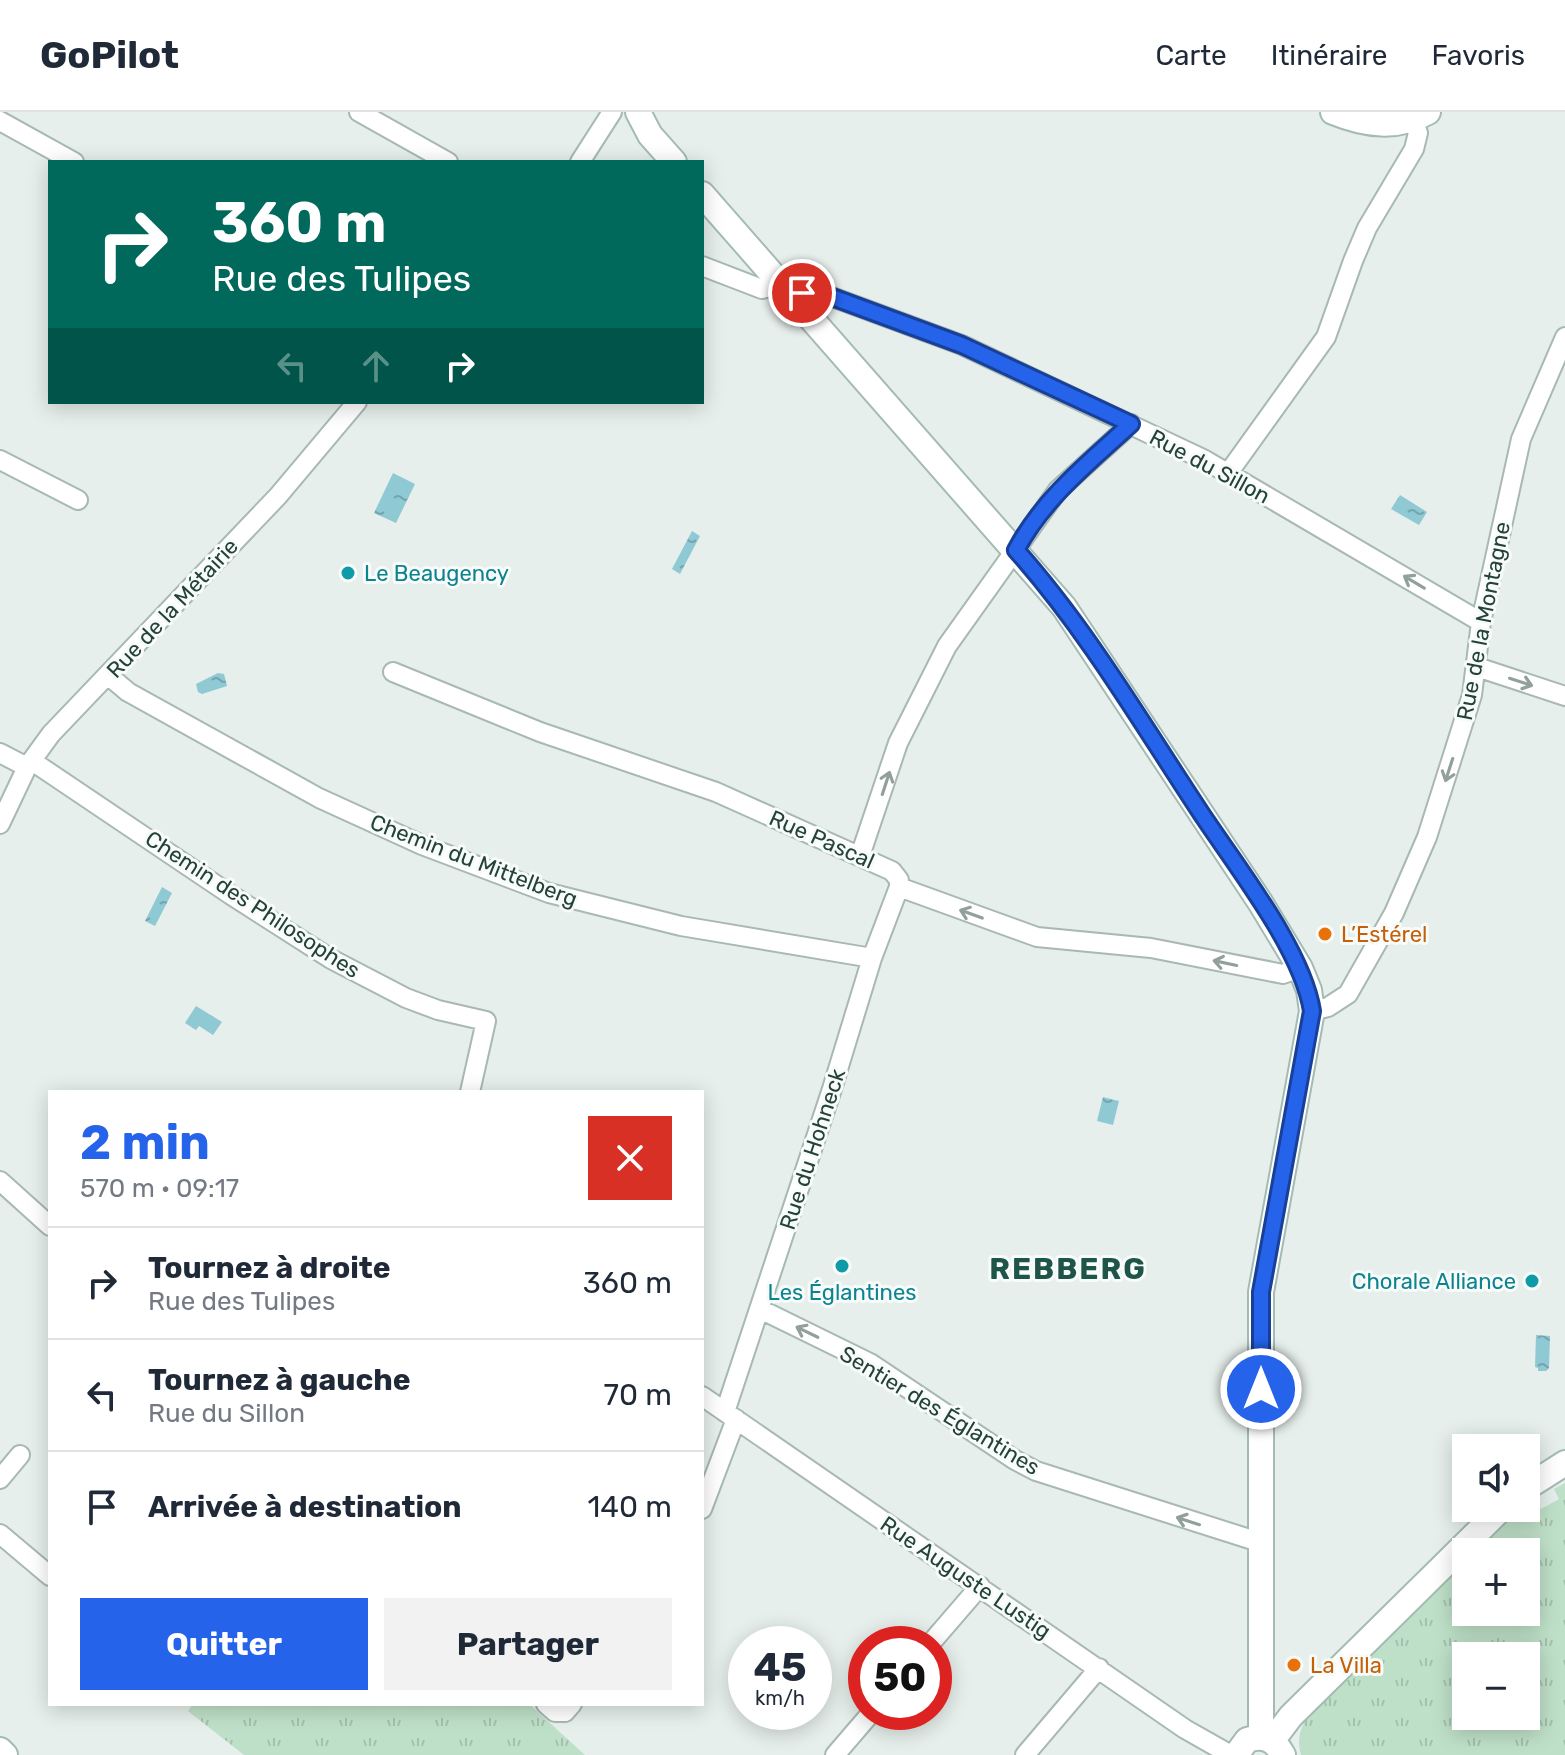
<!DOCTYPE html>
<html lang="fr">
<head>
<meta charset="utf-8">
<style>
	body { margin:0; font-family:Rubik,sans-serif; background:#f2f2f3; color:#1f2937; height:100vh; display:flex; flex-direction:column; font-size:30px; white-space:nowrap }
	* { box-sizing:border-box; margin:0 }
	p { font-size:26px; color:#747a83 }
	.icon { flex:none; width:44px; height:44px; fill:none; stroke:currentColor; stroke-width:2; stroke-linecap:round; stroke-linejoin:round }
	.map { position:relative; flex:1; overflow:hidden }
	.drawer { position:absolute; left:48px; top:978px; width:656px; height:616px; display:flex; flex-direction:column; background:#fff; border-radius:0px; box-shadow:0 4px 20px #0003 }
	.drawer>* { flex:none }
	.banner { position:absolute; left:48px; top:48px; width:656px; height:244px; border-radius:0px; box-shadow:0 4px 20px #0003; background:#00695c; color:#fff; overflow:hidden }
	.controls { position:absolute; left:1452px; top:1322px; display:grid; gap:16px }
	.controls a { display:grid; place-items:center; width:88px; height:88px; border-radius:0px; background:#fff; box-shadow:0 4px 20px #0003; font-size:40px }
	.speed { position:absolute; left:728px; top:1514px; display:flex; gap:16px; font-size:40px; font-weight:700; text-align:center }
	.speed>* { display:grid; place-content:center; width:104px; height:104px; border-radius:50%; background:#fff; box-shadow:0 4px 20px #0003; line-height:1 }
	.speed small { font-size:20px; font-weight:400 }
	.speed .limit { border:12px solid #d22; background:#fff; color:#111 }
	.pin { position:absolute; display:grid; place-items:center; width:68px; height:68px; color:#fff; margin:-34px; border:4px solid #fff; border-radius:50%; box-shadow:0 2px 8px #0007 }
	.me { position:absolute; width:88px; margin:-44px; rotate:0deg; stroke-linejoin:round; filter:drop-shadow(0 0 6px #0008) }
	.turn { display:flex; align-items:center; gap:28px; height:168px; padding:0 32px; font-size:36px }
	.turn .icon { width:104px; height:104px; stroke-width:2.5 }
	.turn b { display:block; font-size:56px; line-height:68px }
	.lanes { display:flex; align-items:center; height:76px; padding:0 32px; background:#0003; justify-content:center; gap:40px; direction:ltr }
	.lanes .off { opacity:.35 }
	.round { display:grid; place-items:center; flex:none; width:84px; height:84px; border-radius:0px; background:#f2f2f3 }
	.head { display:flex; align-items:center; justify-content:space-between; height:136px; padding:0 32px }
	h1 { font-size:48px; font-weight:700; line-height:60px; color:#2563eb }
	.action { display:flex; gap:16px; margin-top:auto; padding:16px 32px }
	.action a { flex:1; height:92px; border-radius:0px; background:#2563eb; color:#fff; font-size:32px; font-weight:700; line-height:92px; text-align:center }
	.action a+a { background:#f2f2f3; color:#1f2937 }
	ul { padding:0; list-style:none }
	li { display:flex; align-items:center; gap:24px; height:112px; padding:0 32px; border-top:2px solid #e0e1e3 }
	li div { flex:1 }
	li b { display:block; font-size:30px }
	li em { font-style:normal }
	header { display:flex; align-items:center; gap:48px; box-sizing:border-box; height:112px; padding:0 40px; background:#fff; border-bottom:2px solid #e0e1e3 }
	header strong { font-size:38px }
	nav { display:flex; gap:44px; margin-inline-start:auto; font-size:28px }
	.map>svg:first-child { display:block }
</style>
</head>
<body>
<header>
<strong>GoPilot</strong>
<nav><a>Carte</a><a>Itinéraire</a><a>Favoris</a></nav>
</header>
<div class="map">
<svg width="1565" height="1643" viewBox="0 0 1565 1643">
	<defs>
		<pattern id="park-tufts" width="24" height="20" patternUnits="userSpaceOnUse" patternTransform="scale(2)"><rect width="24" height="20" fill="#bfe0c8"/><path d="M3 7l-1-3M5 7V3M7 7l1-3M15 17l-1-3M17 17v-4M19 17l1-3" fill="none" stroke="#a4c1ad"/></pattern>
		<pattern id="water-ripples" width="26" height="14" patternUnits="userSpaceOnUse" patternTransform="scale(2)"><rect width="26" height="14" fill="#8ec9d4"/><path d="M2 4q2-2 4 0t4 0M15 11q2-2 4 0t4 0" fill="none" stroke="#74a5ad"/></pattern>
	</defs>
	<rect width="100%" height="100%" fill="#e6efeb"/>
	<!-- park -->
	<path fill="url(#park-tufts)" fill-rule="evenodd" d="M1565,1371V1643H1301C1297,1629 1299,1620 1306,1607L1466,1451V1500H1526V1440H1477L1513,1405L1536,1388L1541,1397L1559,1387L1554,1377ZM1466,1544H1526V1604H1466Z
		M193,1592H529L585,1643H244L188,1599Z"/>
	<!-- water -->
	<path fill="url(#water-ripples)" d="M393,361L415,372L396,411L374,401Z
		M1400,383L1427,400L1419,413L1391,397Z
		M692,419L700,424L680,462L672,457Z
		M218,561L224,562L227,574L202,582L198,580L196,572Z
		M162,775L172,781L155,814L145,809Z
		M196,894L222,910L213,923L199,914L196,918L185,911Z
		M1103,985L1119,989L1113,1013L1097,1009Z
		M1536,1223L1550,1224L1549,1256L1546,1259H1538V1256L1535,1255Z"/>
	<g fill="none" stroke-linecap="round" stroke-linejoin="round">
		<defs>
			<path id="street" d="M359,0L448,50
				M0,9L74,50
				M580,50L612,0
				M702,154L762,177L781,173
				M794,188L802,181L824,182L962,233L1205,348L1481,510
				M0,348L78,388
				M1229,360L1326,225L1353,149L1367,116L1414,37L1418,21L1413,9
				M1477,555L1565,584
				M393,560L540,620L716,680L892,759L899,768V775
				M109,564L128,580L319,686L422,733L549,781L681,814L872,846
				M0,641L27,655
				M32,649L231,783L331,847L406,886L438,898L486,909L470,980
				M0,712L27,655L51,622L278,384L357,290
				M860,744L898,631L947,534L1058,378L1131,312
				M899,775L1037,825L1151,836L1283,862L1300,856
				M1312,899L1328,895L1348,882L1394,801L1427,725L1472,583L1481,510L1521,327L1565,225
				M0,1069L50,1114
				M760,1197L870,1251L1015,1348L1036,1359L1262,1431
				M702,1284L1185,1617L1231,1643
				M725,1300L832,977L872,846L899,775
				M0,1367L20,1343
				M702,1397L736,1307
				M0,1422L50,1464
				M930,1532L980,1474
				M546,1592L555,1600H565L572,1592
				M835,1643L872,1600
				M1025,1643L1099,1556"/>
			<path id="secondary" d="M638,0L650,23L674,50
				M1333,0C1365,13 1397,18 1428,0
				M702,82L1064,495L1260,790L1300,856L1309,878L1312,899L1261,1180V1625
				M1526,1376L1565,1351
				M1272,1629L1291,1604L1502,1396
				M0,1638L5,1643
				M1236,1643L1247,1628C1264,1622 1275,1628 1283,1643"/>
		</defs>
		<!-- street casing -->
		<use href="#street" stroke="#a8b8b2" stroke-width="22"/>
		<!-- secondary casing -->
		<use href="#secondary" stroke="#a4bbb3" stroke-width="28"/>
		<!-- street -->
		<use href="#street" stroke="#fff" stroke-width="18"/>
		<!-- secondary -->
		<use href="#secondary" stroke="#fff" stroke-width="24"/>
	</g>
	<!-- one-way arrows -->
	<defs><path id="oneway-shaft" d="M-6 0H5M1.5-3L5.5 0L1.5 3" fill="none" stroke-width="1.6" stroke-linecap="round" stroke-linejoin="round" transform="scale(2)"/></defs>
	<g stroke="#92a09c">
		<use href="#oneway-shaft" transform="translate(1414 470) rotate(-149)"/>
		<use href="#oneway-shaft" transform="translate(1521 570) rotate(18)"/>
		<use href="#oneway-shaft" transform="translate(1449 658) rotate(108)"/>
		<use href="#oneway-shaft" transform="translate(886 671) rotate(-72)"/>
		<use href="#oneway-shaft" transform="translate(971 802) rotate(-160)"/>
		<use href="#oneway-shaft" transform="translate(1225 851) rotate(-168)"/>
		<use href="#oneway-shaft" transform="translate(807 1220) rotate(-154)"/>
		<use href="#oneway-shaft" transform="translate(1188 1409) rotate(-162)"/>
	</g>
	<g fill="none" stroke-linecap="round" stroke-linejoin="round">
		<defs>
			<path id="route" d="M802,181L824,182L962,233L1131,312C1088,351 1044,386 1016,438C1087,518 1141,610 1199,698C1235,753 1302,836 1312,899L1261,1180V1277"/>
		</defs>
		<!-- route casing -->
		<use href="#route" stroke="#184099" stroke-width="20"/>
		<!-- route -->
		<use href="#route" stroke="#2563eb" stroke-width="14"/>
	</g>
	<!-- markers -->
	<g fill="#0f9aa8" stroke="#f7fbf9" stroke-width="3">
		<circle cx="348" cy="461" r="8"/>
		<circle cx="842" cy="1154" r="8"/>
		<circle cx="1532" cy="1169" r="8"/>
	</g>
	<g fill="#e8710a" stroke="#f7fbf9" stroke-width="3">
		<circle cx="1325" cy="822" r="8"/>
		<circle cx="1294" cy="1553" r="8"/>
	</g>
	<g text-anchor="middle" stroke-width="6" stroke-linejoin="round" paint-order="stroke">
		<!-- street labels -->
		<g font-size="22" fill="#24423a" stroke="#f7fbf9">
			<text transform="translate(1210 354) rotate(28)" y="8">Rue du Sillon</text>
			<text transform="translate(172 496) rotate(-47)" y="8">Rue de la Métairie</text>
			<text transform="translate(1483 509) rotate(-79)" y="8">Rue de la Montagne</text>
			<text transform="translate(822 727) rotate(24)" y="8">Rue Pascal</text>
			<text transform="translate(474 748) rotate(21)" y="8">Chemin du Mittelberg</text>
			<text transform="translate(253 792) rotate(33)" y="8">Chemin des Philosophes</text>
			<text transform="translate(812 1037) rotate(-72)" y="8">Rue du Hohneck</text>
			<text transform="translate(940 1298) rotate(31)" y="8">Sentier des Églantines</text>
			<text transform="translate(966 1465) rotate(34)" y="8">Rue Auguste Lustig</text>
		</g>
		<!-- culture labels -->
		<g font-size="22" fill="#0d838f" stroke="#f7fbf9" text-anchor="start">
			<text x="364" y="469">Le Beaugency</text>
			<text x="1516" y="1177" text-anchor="end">Chorale Alliance</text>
			<text x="842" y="1188" text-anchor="middle">Les Églantines</text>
		</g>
		<!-- food labels -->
		<g font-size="22" fill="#c56008" stroke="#f7fbf9" text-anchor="start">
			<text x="1341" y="830">L’Estérel</text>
			<text x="1310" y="1561">La Villa</text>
		</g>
		<!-- district labels -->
		<g font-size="30" font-weight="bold" letter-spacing="2" fill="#1f5548" stroke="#f7fbf9">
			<text x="1068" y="1167">REBBERG</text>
		</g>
	</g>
</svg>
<div class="controls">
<a><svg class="icon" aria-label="sound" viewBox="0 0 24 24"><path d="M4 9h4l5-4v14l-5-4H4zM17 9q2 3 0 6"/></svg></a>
<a>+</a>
<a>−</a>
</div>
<div class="speed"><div>45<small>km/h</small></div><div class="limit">50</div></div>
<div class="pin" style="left:802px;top:181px;background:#d93025"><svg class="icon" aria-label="arrive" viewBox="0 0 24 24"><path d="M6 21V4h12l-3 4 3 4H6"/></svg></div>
<svg class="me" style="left:1261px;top:1277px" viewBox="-20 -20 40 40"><circle r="17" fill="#2563eb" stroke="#fff" stroke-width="3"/><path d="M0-11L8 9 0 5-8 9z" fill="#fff"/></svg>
<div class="banner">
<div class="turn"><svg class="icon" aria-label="right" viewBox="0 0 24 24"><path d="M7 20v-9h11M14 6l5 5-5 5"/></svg><div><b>360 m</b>Rue des Tulipes</div></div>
<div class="lanes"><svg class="icon off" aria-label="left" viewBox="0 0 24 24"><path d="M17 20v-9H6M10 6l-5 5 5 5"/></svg><svg class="icon off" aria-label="ahead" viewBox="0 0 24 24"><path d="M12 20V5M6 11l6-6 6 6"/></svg><svg class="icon" aria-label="right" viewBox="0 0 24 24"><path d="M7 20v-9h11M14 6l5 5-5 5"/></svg></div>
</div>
<section class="drawer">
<div class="head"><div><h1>2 min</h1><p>570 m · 09:17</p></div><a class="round" style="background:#d93025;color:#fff"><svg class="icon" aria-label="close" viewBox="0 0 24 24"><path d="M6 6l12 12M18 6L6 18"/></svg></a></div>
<ul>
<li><svg class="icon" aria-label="right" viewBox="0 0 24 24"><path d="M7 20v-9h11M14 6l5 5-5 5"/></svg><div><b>Tournez à droite</b><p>Rue des Tulipes</p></div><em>360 m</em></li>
<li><svg class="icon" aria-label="left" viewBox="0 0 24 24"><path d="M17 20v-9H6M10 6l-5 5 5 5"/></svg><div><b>Tournez à gauche</b><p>Rue du Sillon</p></div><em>70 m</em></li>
<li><svg class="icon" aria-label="arrive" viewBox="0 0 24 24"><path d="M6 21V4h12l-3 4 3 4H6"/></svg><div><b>Arrivée à destination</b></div><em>140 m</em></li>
</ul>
<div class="action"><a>Quitter</a><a>Partager</a></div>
</section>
</div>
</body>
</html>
